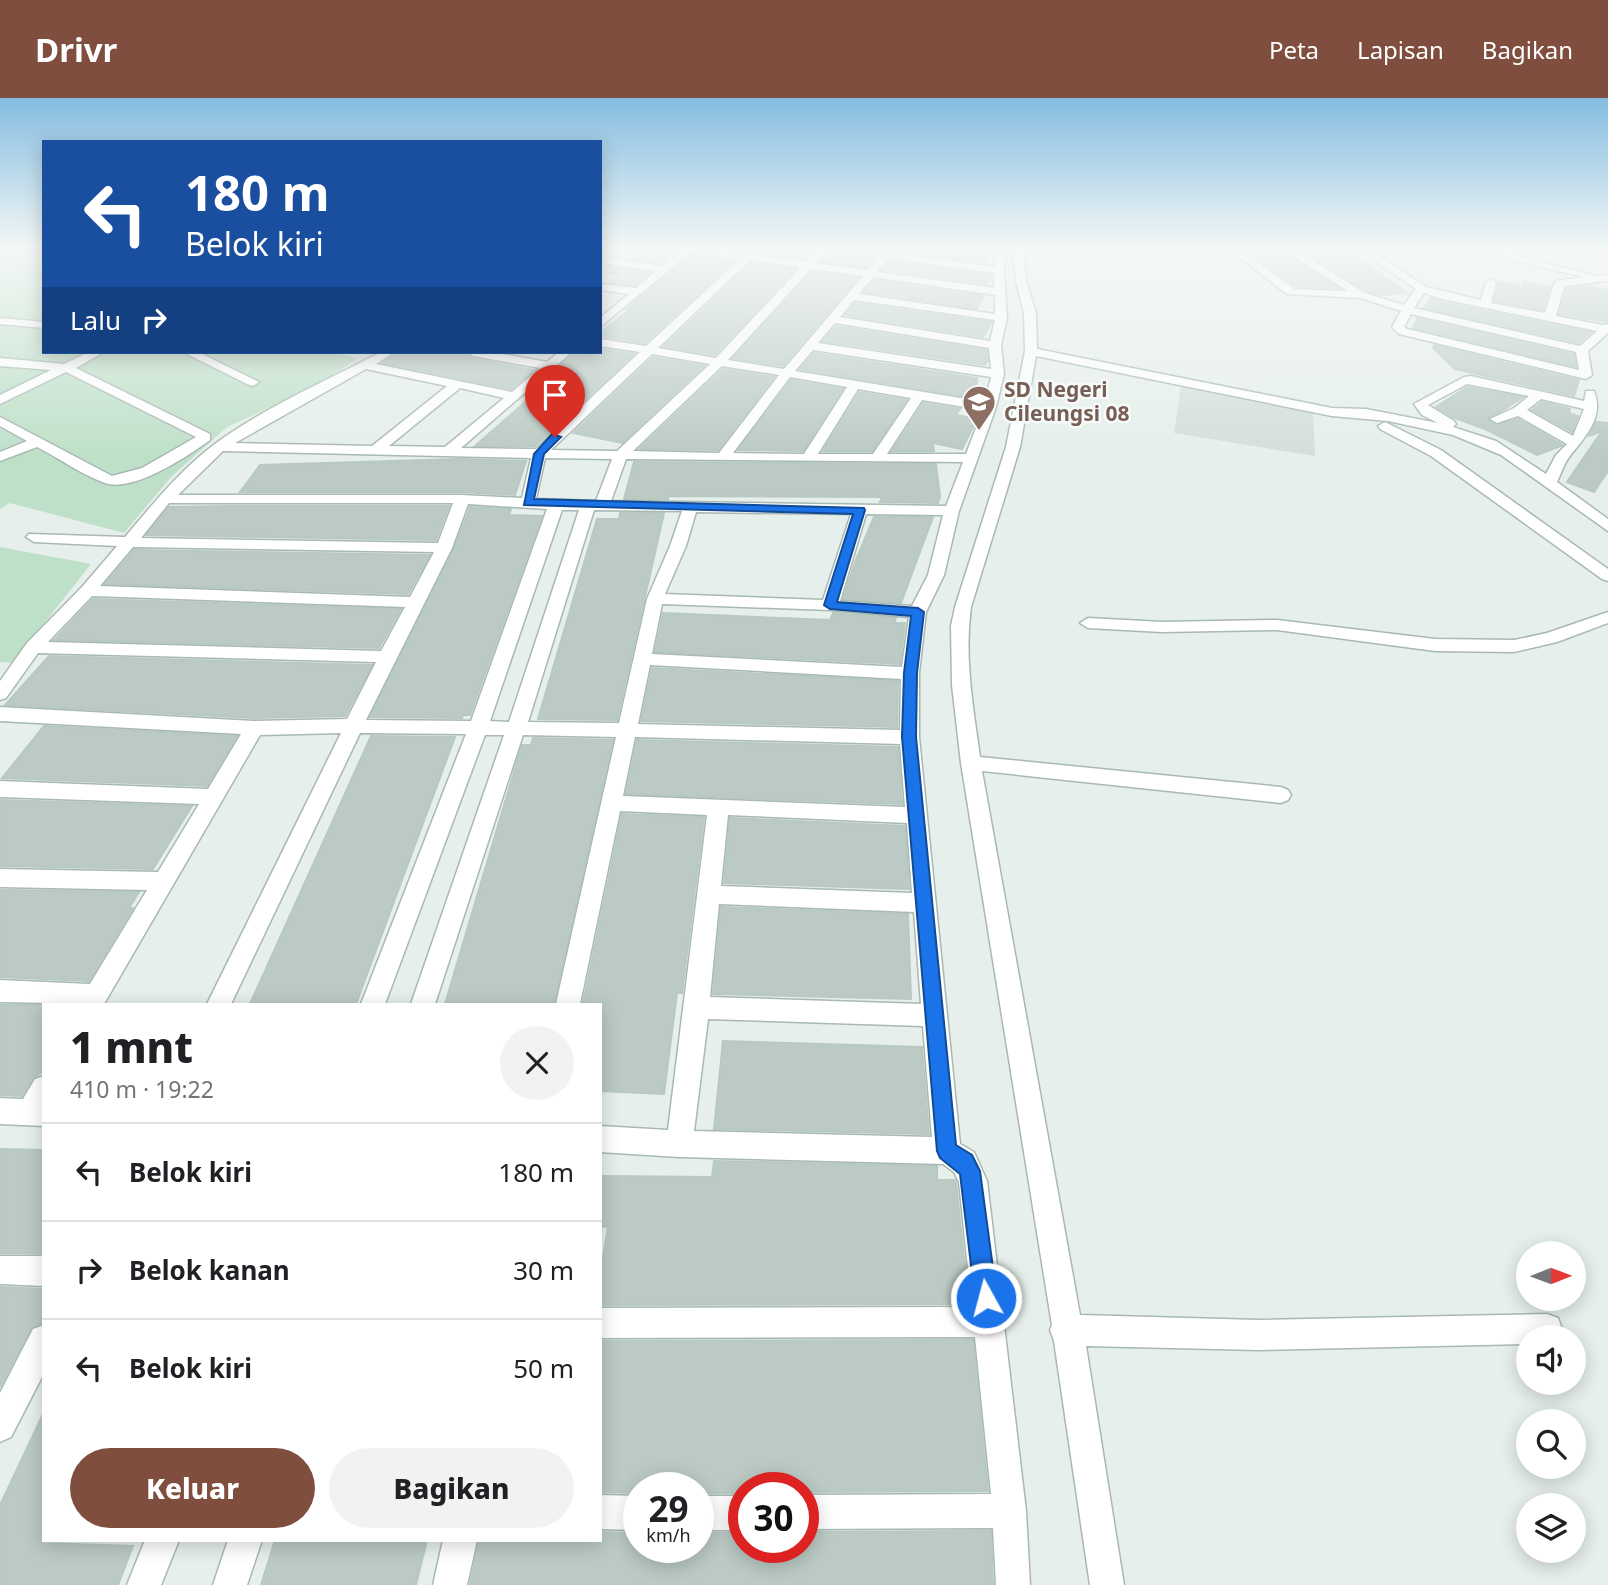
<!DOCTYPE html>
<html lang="id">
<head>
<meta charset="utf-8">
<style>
	body { margin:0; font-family:"Noto Sans",sans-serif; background:#f2f2f2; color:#202124; height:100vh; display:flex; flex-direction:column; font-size:26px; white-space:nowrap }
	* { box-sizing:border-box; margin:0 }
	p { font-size:23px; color:#757577 }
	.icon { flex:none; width:38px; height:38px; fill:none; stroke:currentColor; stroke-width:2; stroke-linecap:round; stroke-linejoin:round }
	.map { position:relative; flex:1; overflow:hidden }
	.drawer { position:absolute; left:42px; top:905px; width:560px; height:539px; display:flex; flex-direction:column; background:#fff; border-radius:0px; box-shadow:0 4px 18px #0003 }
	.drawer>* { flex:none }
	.top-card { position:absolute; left:42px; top:42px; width:560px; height:214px; border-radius:0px; box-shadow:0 4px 18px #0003; background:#1a4fa0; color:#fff; overflow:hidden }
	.needle { width:46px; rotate:89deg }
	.buttons { position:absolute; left:1516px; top:1143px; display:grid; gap:14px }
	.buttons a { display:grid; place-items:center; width:70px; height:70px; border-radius:50%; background:#fff; box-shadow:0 4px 18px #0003; font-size:35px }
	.speed { position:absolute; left:623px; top:1374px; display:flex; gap:14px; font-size:35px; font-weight:700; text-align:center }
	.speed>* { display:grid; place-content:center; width:91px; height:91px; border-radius:50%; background:#fff; box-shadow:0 4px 18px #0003; line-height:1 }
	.speed small { font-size:18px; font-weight:400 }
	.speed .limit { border:10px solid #d22; background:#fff; color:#111 }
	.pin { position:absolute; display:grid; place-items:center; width:60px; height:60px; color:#fff; margin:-72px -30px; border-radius:50% 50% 50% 0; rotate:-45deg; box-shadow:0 0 7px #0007 }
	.pin .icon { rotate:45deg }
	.me { position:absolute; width:77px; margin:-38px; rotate:353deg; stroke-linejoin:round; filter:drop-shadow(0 0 5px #0008) }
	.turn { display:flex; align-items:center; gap:24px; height:147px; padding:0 28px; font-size:32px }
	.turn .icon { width:91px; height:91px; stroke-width:2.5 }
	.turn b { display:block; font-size:49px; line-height:60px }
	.then { display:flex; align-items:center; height:66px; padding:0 28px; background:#0003; gap:14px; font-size:26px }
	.round { display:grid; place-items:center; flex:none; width:74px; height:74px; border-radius:37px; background:#f2f2f2 }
	.summary { display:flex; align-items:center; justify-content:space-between; height:119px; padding:0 28px }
	h1 { font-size:42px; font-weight:800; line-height:52px }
	.action { display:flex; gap:14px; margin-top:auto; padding:14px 28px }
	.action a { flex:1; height:80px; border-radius:42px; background:#7f4e3f; color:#fff; font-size:28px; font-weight:800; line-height:80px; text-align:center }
	.action a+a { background:#f2f2f2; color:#202124 }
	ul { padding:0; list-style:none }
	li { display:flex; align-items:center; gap:21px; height:98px; padding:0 28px; border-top:2px solid #e0e0e0 }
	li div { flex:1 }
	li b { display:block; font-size:26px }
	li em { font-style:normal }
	header { display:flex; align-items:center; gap:42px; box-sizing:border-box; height:98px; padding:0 35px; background:#7f4e3f; color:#fff }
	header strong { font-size:33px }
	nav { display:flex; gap:38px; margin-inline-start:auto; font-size:24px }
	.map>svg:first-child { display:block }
</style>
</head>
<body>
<header>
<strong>Drivr</strong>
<nav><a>Peta</a><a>Lapisan</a><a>Bagikan</a></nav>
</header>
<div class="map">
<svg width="1608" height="1487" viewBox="0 0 1608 1487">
	<rect width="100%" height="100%" fill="#e6efeb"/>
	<!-- built -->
	<path fill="#d4dfda" d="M1181,288L1313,309L1315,358L1174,335Z"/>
	<!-- green -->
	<path fill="#bfe0c8" d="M0,150H44V254H330L358,260L316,288L227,329L171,379L124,435L10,405L0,411Z
		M0,449L91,466L13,565L0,564Z"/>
	<!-- building -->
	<path fill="#bbcac4" stroke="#b8c9c2" stroke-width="2" d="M645,150H678V151L662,165L630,161Z
		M765,150H814L805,161L761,155Z
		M832,150H883L867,169L821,163Z
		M900,150H994L984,165L898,153Z
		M1245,150H1278L1339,190L1295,188Z
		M1298,150H1343L1408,195L1380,197L1366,193Z
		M692,157L734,163L645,245L600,238V235L629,212L626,211Z
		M890,163L991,177V179L986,186L882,172Z
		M751,165L796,171L715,257L664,248Z
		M617,170L650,175L635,187L610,185L621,177L610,175Z
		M812,174L858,180L783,268L733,260Z
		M874,182L978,197L984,199L976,211L864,194Z
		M1499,184L1523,188L1524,184L1550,189L1543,212L1494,203Z
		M1588,188L1608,192V224L1559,216L1566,190Z
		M1431,200L1441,204L1591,234L1579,245L1424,210Z
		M855,205L992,224L983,239L845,217Z
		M1418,220L1574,256L1576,269L1413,230Z
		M836,228L987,252L988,262L985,267L823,243Z
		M1434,247L1579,282L1574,298L1455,271L1433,250Z
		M600,251L634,256L535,348H475L531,299L526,297L574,254H600Z
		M397,254H465L473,261L534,272L511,291L383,265Z
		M814,255L977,280L976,282L978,283L968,299L800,271Z
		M653,259L704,268L622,345L573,335Z
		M723,271L774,279L718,352L639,351Z
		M791,282L843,291L803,353L738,352Z
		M1467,289L1523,299L1488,322L1498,327L1518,321L1563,347L1537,357L1485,331L1455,320L1436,309Z
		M859,294L907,302L872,353H823Z
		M1542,304L1570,311L1569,315L1578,318L1572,334L1532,312Z
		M923,305L960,311L956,317L977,321L962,351L933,345L934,353H892Z
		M1596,324L1608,325V373L1594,394L1567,384L1602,333L1589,338Z
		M459,361L526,363L515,397L462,394H240L260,367Z
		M634,364L936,366L940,399L938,405L880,404L882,399L668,398V401H624Z
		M231,408H449L436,442L146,437L169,409Z
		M470,409L511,411L509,417L542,418L470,617H463L462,620L370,619L454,451Z
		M620,415H664L617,622L538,621L597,421H619Z
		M874,419H933L901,505L843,501L855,464Z
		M134,452L430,457L408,496L105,486Z
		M93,501L401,511L379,550L54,542Z
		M663,515L830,522L833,515L896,520L894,525H905L900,566L655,554Z
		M49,558L372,567L345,618L254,620L5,607Z
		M652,570L898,583L897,629L641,623Z
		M44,628L237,638L207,688L2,680Z
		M371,638L455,639L356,906H250Z
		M533,640L613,642L554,905L445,906L522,647H531Z
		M637,642L898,649L902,706L626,696Z
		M0,702L192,708L153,771L0,768Z
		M622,716L704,719L682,895H677L664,996L600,993V906H583Z
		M730,720L905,728L909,791L724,785Z
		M0,792L139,794L129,810H133L89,883L0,879Z
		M721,809L908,816L911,901L713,896Z
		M0,907H44V973L33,980L22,998L0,997Z
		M723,943L922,949L929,1036L714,1031Z
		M0,1051L44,1052V1155H0Z
		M714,1063L937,1068V1082H955L956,1085L969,1206L600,1207V1179L608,1129L600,1128V1078L712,1079Z
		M0,1189L44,1191V1225L31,1230L0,1289Z
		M973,1242L988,1393L803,1394V1390H744V1395H698V1390H639V1395L600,1394V1243Z
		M44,1314V1439L41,1445L133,1448L118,1487H0V1407Z
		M991,1433L993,1487H470L479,1442H600V1434L639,1435V1449H698V1435H744V1449H803V1434Z
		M275,1442H427L416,1487H261Z"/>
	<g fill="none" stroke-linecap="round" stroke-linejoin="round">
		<defs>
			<path id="street" d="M680,150H708L745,155L751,150H762L756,157L806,164L818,150H829L816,165L868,172L887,150H897L893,155L994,169L997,150H1007L1004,173L1007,220L1001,247L1004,276L996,309L959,413L944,477L926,514L919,575V639L960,1046L974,1054L987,1083L1026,1413L1030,1487H996L993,1430L803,1431V1397L991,1396L975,1239L600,1240V1210L972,1209L959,1084L954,1074L943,1066L679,1059L600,1054V1028L668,1032L707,717L620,713L580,906H556L616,639L523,637L435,906H411L504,637H485L385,906H361L466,636L360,635L231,906H207L341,635L260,637L104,906L0,904V882L90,886L147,792L0,789V771L158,774L199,706L0,699V683L208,691L241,636L0,623V609L254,623L347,621L376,564L38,555L6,600L0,602V583L27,545L82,489L117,448L34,444L26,439L29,436L125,439C152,407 181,371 215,346C265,309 326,283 381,254H395L376,266L512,294L540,270L473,258L467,254H491L547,264L559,254H572L461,350L536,351L640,254L600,248V241L646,248L740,161L691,154L600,229V220L629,196L600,192V186L636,190L656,173L600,165V159L663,168L681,152ZM889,160L994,175V190L877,174ZM750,162L801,169L716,260L658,250ZM811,171L863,178L784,271L728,262ZM873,179L995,197V216L859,196ZM854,202L995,222L990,243L840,219ZM835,225L989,250L991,271L818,245ZM813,252L991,279L985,304L795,273ZM652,256L710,266L617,353L551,352ZM722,268L779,277L719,355L633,353ZM366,271L447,288L372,348L235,345ZM790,279L847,289L804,356L733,355ZM460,290L504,300L445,349L389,348ZM858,291L911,300L873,356H818ZM922,302L983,312L966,356H887ZM223,353L531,360L522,400L462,397H178ZM545,360L612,361L596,403L536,401ZM626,361L963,364L946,408L611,403ZM169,405H453L438,445L141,440ZM468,406L547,411L471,623L366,622L452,450ZM562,412H579L509,624L490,623ZM594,412L682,413L670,448L647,501L619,625L528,624ZM696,414L851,416L823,502L665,496L686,448ZM866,416L943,417L928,477L912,508L840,503ZM133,449L434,454L410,499L100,488ZM92,498L405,509L381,553L48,544ZM662,506L830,512L909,519L902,569L652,556ZM650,567L901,581L900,632L638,626ZM635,639L900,646L905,709L623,698ZM728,717L907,725L912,795L721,788ZM719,806L914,814L921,906L710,899ZM708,921L923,928L932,1039L694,1033Z
				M1013,150H1023L1026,183L1036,215L1037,251L1332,310L1366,311L1438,325L1422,317L1414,306L1464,279L1471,278L1584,303L1586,293H1594C1605,319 1584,340 1570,358C1564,365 1561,376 1557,384L1608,421V433L1501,357L1453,337L1388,323L1332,318L1036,258L1020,349L971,509C964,560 973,608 980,659L1281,689L1288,692L1291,697L1288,702L1281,705L982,673L1080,1217L1258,1222L1547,1216L1558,1220L1562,1231L1559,1239H1528V1246L1258,1252L1086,1248L1124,1487H1090L1054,1243L1050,1232L1052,1227L961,665L952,587L951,528L955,509L1006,349L1025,253L1024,215L1016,183ZM1467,286L1529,298L1514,310L1490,321L1497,325L1518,318L1567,346L1556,357L1546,376L1496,343L1453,329L1456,326L1454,323L1428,307ZM1541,301L1584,311L1573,338L1527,312Z
				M1228,150H1240L1294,191L1348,193L1281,150H1293L1365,195L1404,207L1416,191L1355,150H1367L1426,189L1481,202L1486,184L1491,181L1496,184L1491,205L1545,215L1555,183L1584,179L1505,161V158L1450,153L1445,150H1524L1512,157L1597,178L1608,177V183L1564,188L1556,218L1603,227L1608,226V235L1588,253L1592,277L1586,281L1399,236L1392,229L1401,213L1360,200L1287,196ZM1424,195L1442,201L1597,233L1580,248L1414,210ZM1411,216L1576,254L1579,272L1407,231L1404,229Z
				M1572,150L1608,154V160L1573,152Z
				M0,220L44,224V230L0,226Z
				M89,254H104L76,270L210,336V342C188,358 133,395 105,385C82,377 59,360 37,349L0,363V354L27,343L0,328V319L112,378L142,370L196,339L66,274L0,306V297L51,272L0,268V260L64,266Z
				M183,254H198L259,284L253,288L249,287Z
				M1385,324L1441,352L1608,471V483L1602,481L1431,358L1380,331L1378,328Z
				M1608,514V525L1557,544L1514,554L1435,553L1277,532L1162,534L1088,530L1080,525L1088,520L1162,524L1277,522L1435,541L1514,542L1547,535Z
				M44,978V1028L0,1026V1000L23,1001L35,981Z
				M0,1158H44V1188L0,1186Z
				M44,1227V1275L11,1339L0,1344V1295L33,1231Z
				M600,1397L639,1398V1432L600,1431Z
				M698,1398H744V1432H698Z
				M145,1442H179L161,1487H127Z
				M228,1442H262L247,1487H213Z
				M443,1442H477L467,1487H433Z"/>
		</defs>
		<!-- street casing -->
		<use href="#street" stroke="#a8b8b2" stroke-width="3"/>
		<!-- street -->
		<use href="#street" fill="#fff" fill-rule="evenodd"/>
	</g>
	<!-- sky -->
	<linearGradient id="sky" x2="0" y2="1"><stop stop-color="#84bce0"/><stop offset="0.42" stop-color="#f4f8f6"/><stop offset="1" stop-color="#f4f8f6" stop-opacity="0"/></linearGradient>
	<rect width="1608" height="358" fill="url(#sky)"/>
	<!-- route -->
	<path fill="#1a73e8" stroke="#114b97" stroke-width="2" d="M552,336L561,339L544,356L534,401L864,410L865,412L837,504L918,510L924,514L917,575L916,639L956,1047L972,1057L980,1073L997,1200L994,1208L986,1212L978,1208L975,1200L960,1076L940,1060L937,1053L902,639L904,575L911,518L830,511L824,507L853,416L524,407L534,356Z"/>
	<!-- icons -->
	<defs>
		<symbol id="school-pin" viewBox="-11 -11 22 30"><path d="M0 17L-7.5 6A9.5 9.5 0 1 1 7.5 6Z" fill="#8d6e63" stroke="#f7fbf9"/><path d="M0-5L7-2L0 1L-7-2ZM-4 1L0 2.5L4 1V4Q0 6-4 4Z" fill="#fff"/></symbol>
	</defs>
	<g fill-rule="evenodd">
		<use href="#school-pin" x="960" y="285" width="38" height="52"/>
	</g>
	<g text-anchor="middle" stroke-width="5" stroke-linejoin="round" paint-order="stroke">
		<!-- far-education labels -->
		<g font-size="21" font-weight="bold" fill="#785e54" stroke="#f7fbf9" text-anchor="start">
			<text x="1004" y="299">SD Negeri<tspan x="1004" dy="24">Cileungsi 08</tspan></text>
		</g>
	</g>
</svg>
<div class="buttons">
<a><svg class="needle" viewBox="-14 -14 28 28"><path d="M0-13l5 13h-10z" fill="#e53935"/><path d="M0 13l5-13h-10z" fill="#757577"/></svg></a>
<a><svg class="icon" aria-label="sound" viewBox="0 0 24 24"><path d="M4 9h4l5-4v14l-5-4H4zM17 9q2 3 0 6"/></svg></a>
<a><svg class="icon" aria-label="search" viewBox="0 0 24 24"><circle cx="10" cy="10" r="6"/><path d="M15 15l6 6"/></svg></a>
<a><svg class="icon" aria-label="layers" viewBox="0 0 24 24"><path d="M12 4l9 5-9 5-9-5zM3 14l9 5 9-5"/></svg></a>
</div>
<div class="speed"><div>29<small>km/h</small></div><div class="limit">30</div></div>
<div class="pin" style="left:555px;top:339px;background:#d93025"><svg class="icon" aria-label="arrive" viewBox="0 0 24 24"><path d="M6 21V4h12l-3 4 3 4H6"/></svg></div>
<svg class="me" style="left:986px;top:1200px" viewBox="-20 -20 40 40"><circle r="17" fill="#1a73e8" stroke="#fff" stroke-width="3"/><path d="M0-11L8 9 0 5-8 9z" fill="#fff"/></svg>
<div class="top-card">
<div class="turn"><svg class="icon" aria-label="left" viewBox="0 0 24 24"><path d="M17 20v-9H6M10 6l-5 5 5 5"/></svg><div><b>180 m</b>Belok kiri</div></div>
<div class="then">Lalu<svg class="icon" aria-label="right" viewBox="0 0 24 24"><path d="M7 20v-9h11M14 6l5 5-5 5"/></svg></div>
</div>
<section class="drawer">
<div class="summary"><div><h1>1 mnt</h1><p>410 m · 19:22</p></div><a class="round"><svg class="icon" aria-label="close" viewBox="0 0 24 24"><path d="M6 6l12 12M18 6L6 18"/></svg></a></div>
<ul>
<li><svg class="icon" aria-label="left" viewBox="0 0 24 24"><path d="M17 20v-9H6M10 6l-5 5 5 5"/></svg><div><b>Belok kiri</b></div><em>180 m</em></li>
<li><svg class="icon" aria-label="right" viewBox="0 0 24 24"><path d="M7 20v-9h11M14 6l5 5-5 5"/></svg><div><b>Belok kanan</b></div><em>30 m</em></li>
<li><svg class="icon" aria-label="left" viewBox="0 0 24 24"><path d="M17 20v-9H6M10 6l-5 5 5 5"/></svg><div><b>Belok kiri</b></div><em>50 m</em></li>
</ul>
<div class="action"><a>Keluar</a><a>Bagikan</a></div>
</section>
</div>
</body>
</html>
